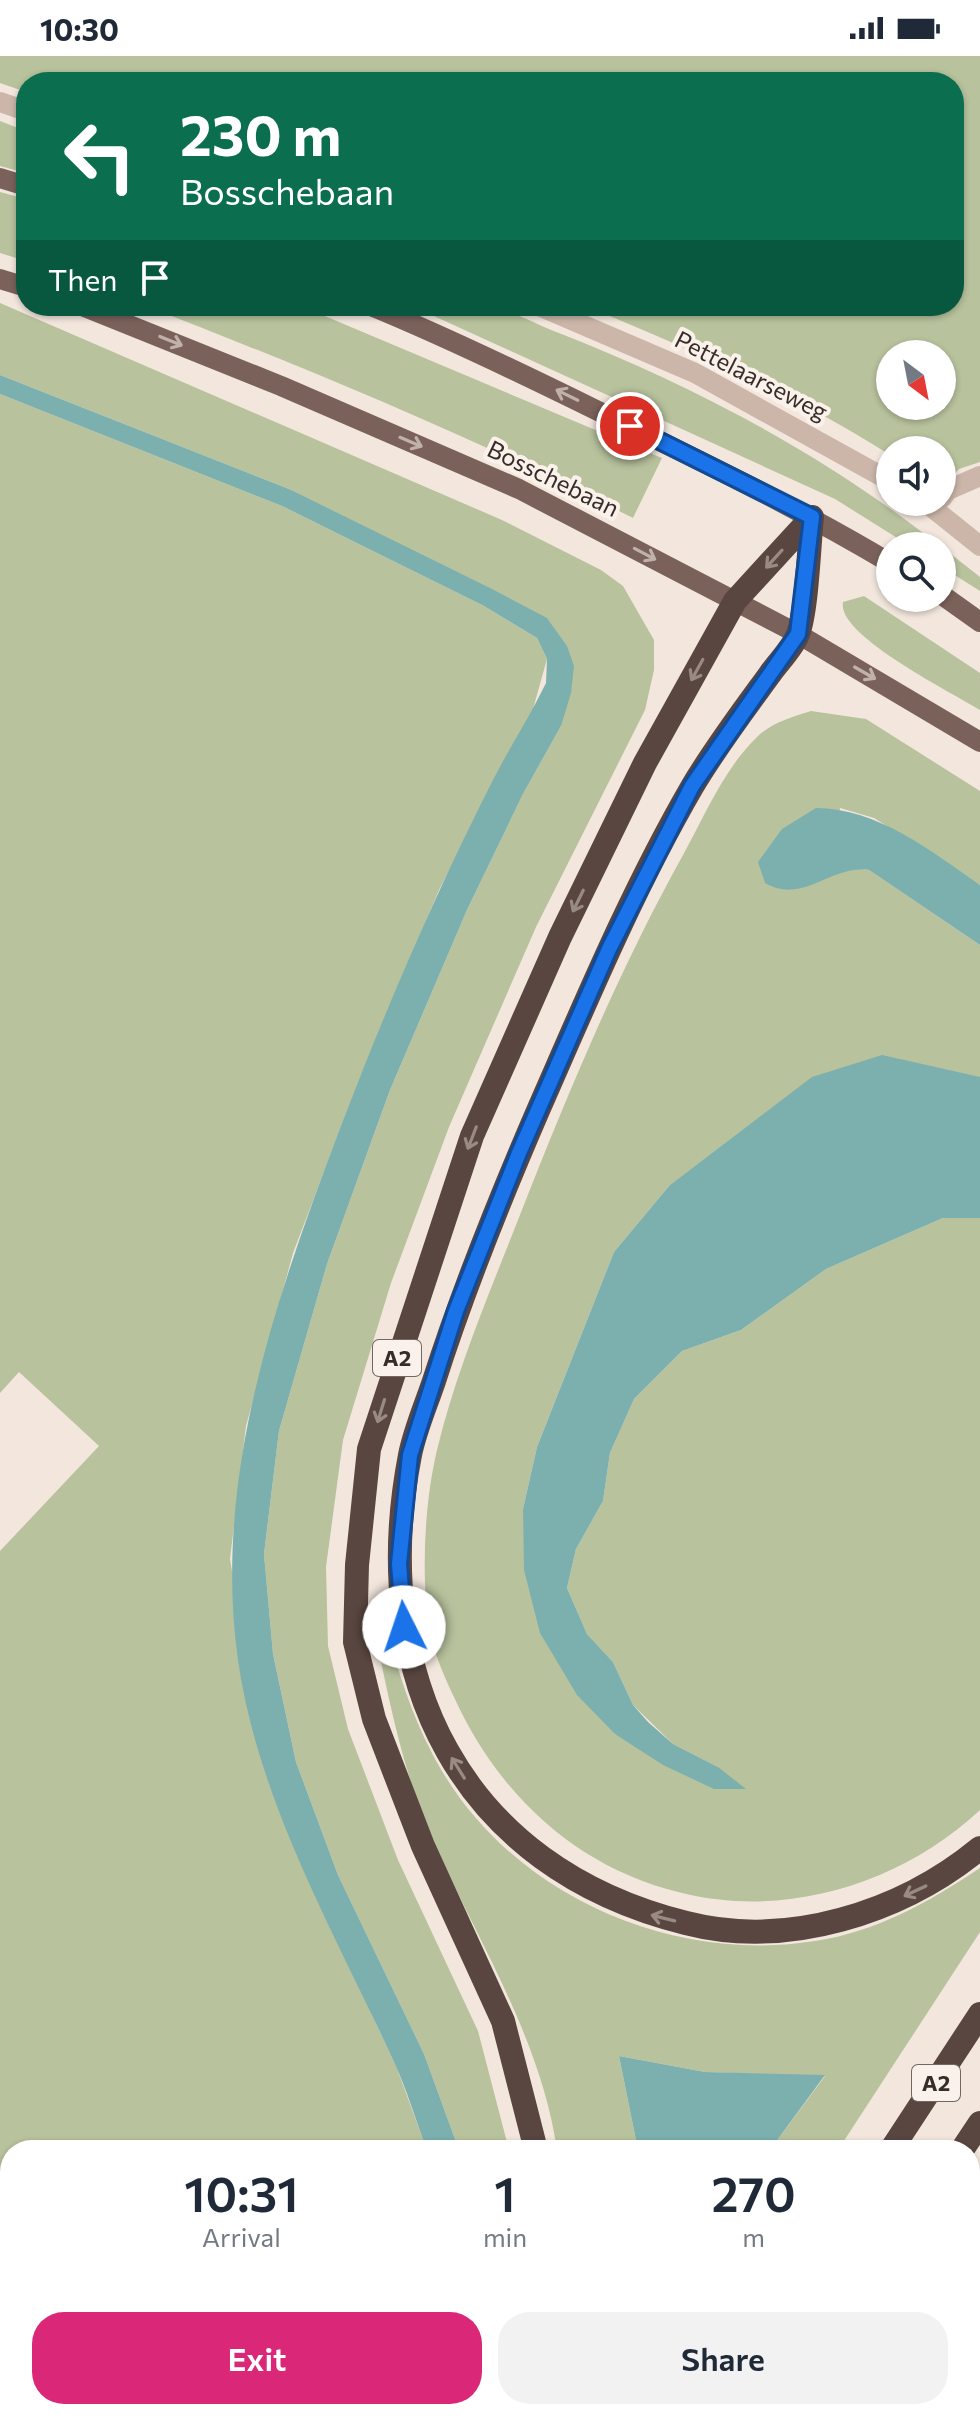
<!DOCTYPE html>
<html lang="en">
<head>
<meta charset="utf-8">
<style>
	body { margin:0; font-family:Commissioner,sans-serif; background:#f2f2f3; color:#1f2937; height:100vh; display:flex; flex-direction:column; font-size:30px; white-space:nowrap }
	* { box-sizing:border-box; margin:0 }
	p { font-size:26px; color:#747a83 }
	.icon { flex:none; width:44px; height:44px; fill:none; stroke:currentColor; stroke-width:2; stroke-linecap:round; stroke-linejoin:round }
	.map { position:relative; flex:1; overflow:hidden }
	.panel { position:absolute; left:0px; top:2084px; width:980px; height:280px; display:flex; flex-direction:column; background:#fff; border-radius:32px 32px 0 0; box-shadow:0 2px 6px #0004 }
	.panel>* { flex:none }
	.hud { position:absolute; left:16px; top:16px; width:948px; height:244px; border-radius:32px; box-shadow:0 2px 6px #0004; background:#0b6e4f; color:#fff; overflow:hidden }
	.needle { width:52px; rotate:148deg }
	.tools { position:absolute; left:876px; top:284px; display:grid; gap:16px }
	.tools a { display:grid; place-items:center; width:80px; height:80px; border-radius:50%; background:#fff; box-shadow:0 2px 6px #0004; font-size:40px }
	.pin { position:absolute; display:grid; place-items:center; width:68px; height:68px; color:#fff; margin:-34px; border:4px solid #fff; border-radius:50%; box-shadow:0 2px 8px #0007 }
	.me { position:absolute; width:88px; margin:-44px; rotate:356deg; stroke-linejoin:round; filter:drop-shadow(0 0 6px #0008) }
	.turn { display:flex; align-items:center; gap:28px; height:168px; padding:0 32px; font-size:36px }
	.turn .icon { width:104px; height:104px; stroke-width:2.5 }
	.turn b { display:block; font-size:56px; line-height:68px }
	.then { display:flex; align-items:center; height:76px; padding:0 32px; background:#0003; gap:16px; font-size:30px }
	.eta { display:flex; justify-content:space-evenly; align-items:center; height:136px; text-align:center }
	.eta b { font-size:48px; font-weight:600; line-height:56px }
	.button { display:flex; gap:16px; margin-top:auto; padding:16px 32px }
	.button a { flex:1; height:92px; border-radius:32px; background:#db2777; color:#fff; font-size:32px; font-weight:600; line-height:92px; text-align:center }
	.button a+a { background:#f2f2f3; color:#1f2937 }
	.status { display:flex; justify-content:space-between; align-items:center; height:56px; padding:0 40px; background:#fff; direction:ltr }
	.status svg { height:22px; fill:currentColor }
	.map>svg:first-child { display:block }
</style>
</head>
<body>
<div class="status"><b>10:30</b><svg viewBox="0 0 49 12"><path d="M0 12V9h3v3zM5 12V6h3v6zM10 12V3h3v9zM15 12V0h3v12zM26 1h20v11H26zM47 4h2v5h-2z"/></svg></div>
<div class="map">
<svg width="980" height="2364" viewBox="0 0 980 2364">
	<rect width="100%" height="100%" fill="#f3e7dd"/>
	<!-- green -->
	<path fill="#b8c29d" fill-rule="evenodd" d="M0,0H980V406L959,413L948,425L942,424V394H890V399C794,338 691,294 586,250H954V26H26V36L0,27ZM890,298H942V350H890Z
		M0,65L26,75V117L0,110Z
		M0,136L26,143V205L0,197Z
		M0,247L502,464L601,514L623,530L654,584V614L645,654L536,871L449,1071L391,1227L343,1384L326,1511L328,1590L348,1673L398,1804L478,1975L509,2094H459L424,1998L338,1819L296,1706L273,1598L264,1498L279,1375L327,1208L390,1034L467,854L523,738L561,670L567,590L289,433L0,319Z
		M146,250H301L662,402L633,462C475,382 311,314 146,250Z
		M412,250C436,250 462,248 485,250C509,252 537,269 559,277C695,330 826,400 940,490H910L835,443Z
		M0,338L282,450L484,550L537,582L547,603L533,653L439,834L361,1019L293,1197L246,1370L230,1503L265,1713L312,1831L396,2010L427,2094H10V2354H448L446,2364H0V1495L99,1390L19,1316L0,1337Z
		M942,491L980,521V535L942,511Z
		M864,540L980,617V654C953,637 836,579 843,546Z
		M811,655L866,663L980,735V829L874,762L840,752L834,819L851,812L869,814L980,889V1021L669,1130L614,1196L537,1391L523,1453L615,1678L718,1711L673,1688L633,1649L613,1606L587,1578L567,1532L576,1493L603,1445L610,1397L634,1343L682,1295L741,1274L826,1213L943,1162H980V1754C902,1827 787,1863 682,1837C576,1812 498,1738 454,1641C442,1616 429,1585 427,1558C422,1506 425,1445 437,1394C456,1315 489,1238 518,1164C567,1039 618,916 683,799C705,759 724,713 757,681C771,667 792,661 811,655Z
		M374,1572H387C398,1616 411,1657 432,1697C502,1834 665,1909 815,1885C876,1876 929,1846 980,1812V1876L838,2094H770L825,2020L705,2016L619,2000L638,2094H557C541,1984 480,1889 435,1789C404,1722 389,1644 374,1572Z
		M555,2354H655L647,2364H554Z"/>
	<!-- water -->
	<path fill="#7cb0ae" d="M0,319L289,433L492,533L547,562L567,590L574,610L571,637L561,670L523,738L467,854L390,1034L327,1208L279,1375L264,1498L273,1598L296,1706L338,1819L424,1998L459,2094H427C416,2065 407,2034 394,2006C335,1877 258,1746 238,1604C212,1420 277,1239 341,1070C386,952 436,836 493,724C510,691 530,660 546,627L547,603L537,582L484,550L282,450L0,338Z
		M816,752C877,752 931,795 980,829V889L869,814C829,809 804,849 765,827L758,806L782,773Z
		M882,999L980,1021V1162H943L826,1213L741,1274L682,1295L634,1343L610,1397L603,1445L576,1493L567,1532L587,1578L613,1606L633,1649L648,1666L673,1688L718,1711L746,1733H714L663,1709L615,1678L577,1639L540,1577L524,1514L523,1453L537,1391L614,1196L669,1130L812,1021Z
		M619,2000L705,2016L825,2019L770,2094H638Z"/>
	<g fill="none" stroke-linecap="round" stroke-linejoin="round">
		<!-- minor -->
		<path stroke="#cbb6a9" stroke-width="20" d="M0,46L26,55
			M539,250L695,317L890,425
			M942,442L948,434L980,420
			M925,446L980,490"/>
		<!-- major -->
		<path stroke="#7a625a" stroke-width="20" d="M0,122L26,130
			M0,223L26,231
			M82,250L281,330L519,433L798,578L980,686
			M371,250C449,282 523,318 598,355C697,403 796,451 890,507
			M942,539L980,566"/>
		<!-- highway -->
		<path stroke="#594640" stroke-width="24" d="M812,461C809,489 807,554 798,578C793,592 778,606 770,618C743,655 715,692 692,731C633,833 587,943 540,1050C501,1140 464,1231 434,1325C426,1349 415,1374 410,1399C367,1621 461,1811 686,1867C787,1893 901,1857 980,1792
			M536,2094L503,1965L423,1790L374,1663L355,1586L357,1509L369,1393L472,1080L560,881L645,707L735,545L812,461
			M891,2094L980,1958
			M962,2094L980,2067
			M970,2239L980,2225
			M535,2364L536,2354
			M699,2364L707,2354
			M771,2364L779,2354
			M883,2364L890,2354"/>
	</g>
	<!-- one-way arrows -->
	<defs><path id="oneway-shaft" d="M-6 0H5M1.5-3L5.5 0L1.5 3" fill="none" stroke-width="1.6" stroke-linecap="round" stroke-linejoin="round" transform="scale(2)"/></defs>
	<g stroke="#c0b1a9">
		<use href="#oneway-shaft" transform="translate(171 285) rotate(22)"/>
		<use href="#oneway-shaft" transform="translate(567 339) rotate(-154)"/>
		<use href="#oneway-shaft" transform="translate(411 386) rotate(23)"/>
		<use href="#oneway-shaft" transform="translate(645 498) rotate(28)"/>
		<use href="#oneway-shaft" transform="translate(865 617) rotate(30)"/>
	</g>
	<g stroke="#998a84">
		<use href="#oneway-shaft" transform="translate(774 503) rotate(132)"/>
		<use href="#oneway-shaft" transform="translate(697 614) rotate(119)"/>
		<use href="#oneway-shaft" transform="translate(578 845) rotate(116)"/>
		<use href="#oneway-shaft" transform="translate(472 1082) rotate(111)"/>
		<use href="#oneway-shaft" transform="translate(381 1355) rotate(107)"/>
		<use href="#oneway-shaft" transform="translate(458 1712) rotate(-122)"/>
		<use href="#oneway-shaft" transform="translate(915 1835) rotate(155)"/>
		<use href="#oneway-shaft" transform="translate(663 1862) rotate(-166)"/>
	</g>
	<g fill="none" stroke-linecap="round" stroke-linejoin="round">
		<defs>
			<path id="route" d="M404,1571L399,1508L410,1399L456,1255L519,1097L609,893L692,730L798,578L812,461L630,370"/>
		</defs>
		<!-- route casing -->
		<use href="#route" stroke="#114b97" stroke-width="20"/>
		<!-- route -->
		<use href="#route" stroke="#1a73e8" stroke-width="14"/>
	</g>
	<g text-anchor="middle" stroke-width="8" stroke-linejoin="round" paint-order="stroke">
		<!-- shield labels -->
		<g fill="#faf1ea" stroke="#726763" stroke-width="2">
			<rect x="373" y="1284" width="48" height="36" rx="6"/>
			<rect x="912" y="2009" width="48" height="36" rx="6"/>
		</g>
		<g font-size="22" font-weight="bold" fill="#382c29">
			<text x="397" y="1310">A2</text>
			<text x="936" y="2035">A2</text>
		</g>
		<!-- street labels -->
		<g font-size="24" fill="#382c29" stroke="#faf1ea">
			<text transform="translate(751 320) rotate(27)" y="8">Pettelaarseweg</text>
			<text transform="translate(553 423) rotate(26)" y="8">Bosschebaan</text>
		</g>
	</g>
</svg>
<div class="tools">
<a><svg class="needle" viewBox="-14 -14 28 28"><path d="M0-13l5 13h-10z" fill="#e53935"/><path d="M0 13l5-13h-10z" fill="#747a83"/></svg></a>
<a><svg class="icon" aria-label="sound" viewBox="0 0 24 24"><path d="M4 9h4l5-4v14l-5-4H4zM17 9q2 3 0 6"/></svg></a>
<a><svg class="icon" aria-label="search" viewBox="0 0 24 24"><circle cx="10" cy="10" r="6"/><path d="M15 15l6 6"/></svg></a>
</div>
<div class="pin" style="left:630px;top:370px;background:#d93025"><svg class="icon" aria-label="arrive" viewBox="0 0 24 24"><path d="M6 21V4h12l-3 4 3 4H6"/></svg></div>
<svg class="me" style="left:404px;top:1571px" viewBox="-20 -20 40 40"><circle r="19" fill="#fff"/><path d="M0-13L10 11 0 6-10 11z" fill="#1a73e8"/></svg>
<div class="hud">
<div class="turn"><svg class="icon" aria-label="left" viewBox="0 0 24 24"><path d="M17 20v-9H6M10 6l-5 5 5 5"/></svg><div><b>230 m</b>Bosschebaan</div></div>
<div class="then">Then<svg class="icon" aria-label="arrive" viewBox="0 0 24 24"><path d="M6 21V4h12l-3 4 3 4H6"/></svg></div>
</div>
<section class="panel">
<div class="eta">
<div><b>10:31</b><p>Arrival</p></div>
<div><b>1</b><p>min</p></div>
<div><b>270</b><p>m</p></div>
</div>
<div class="button"><a>Exit</a><a>Share</a></div>
</section>
</div>
</body>
</html>
